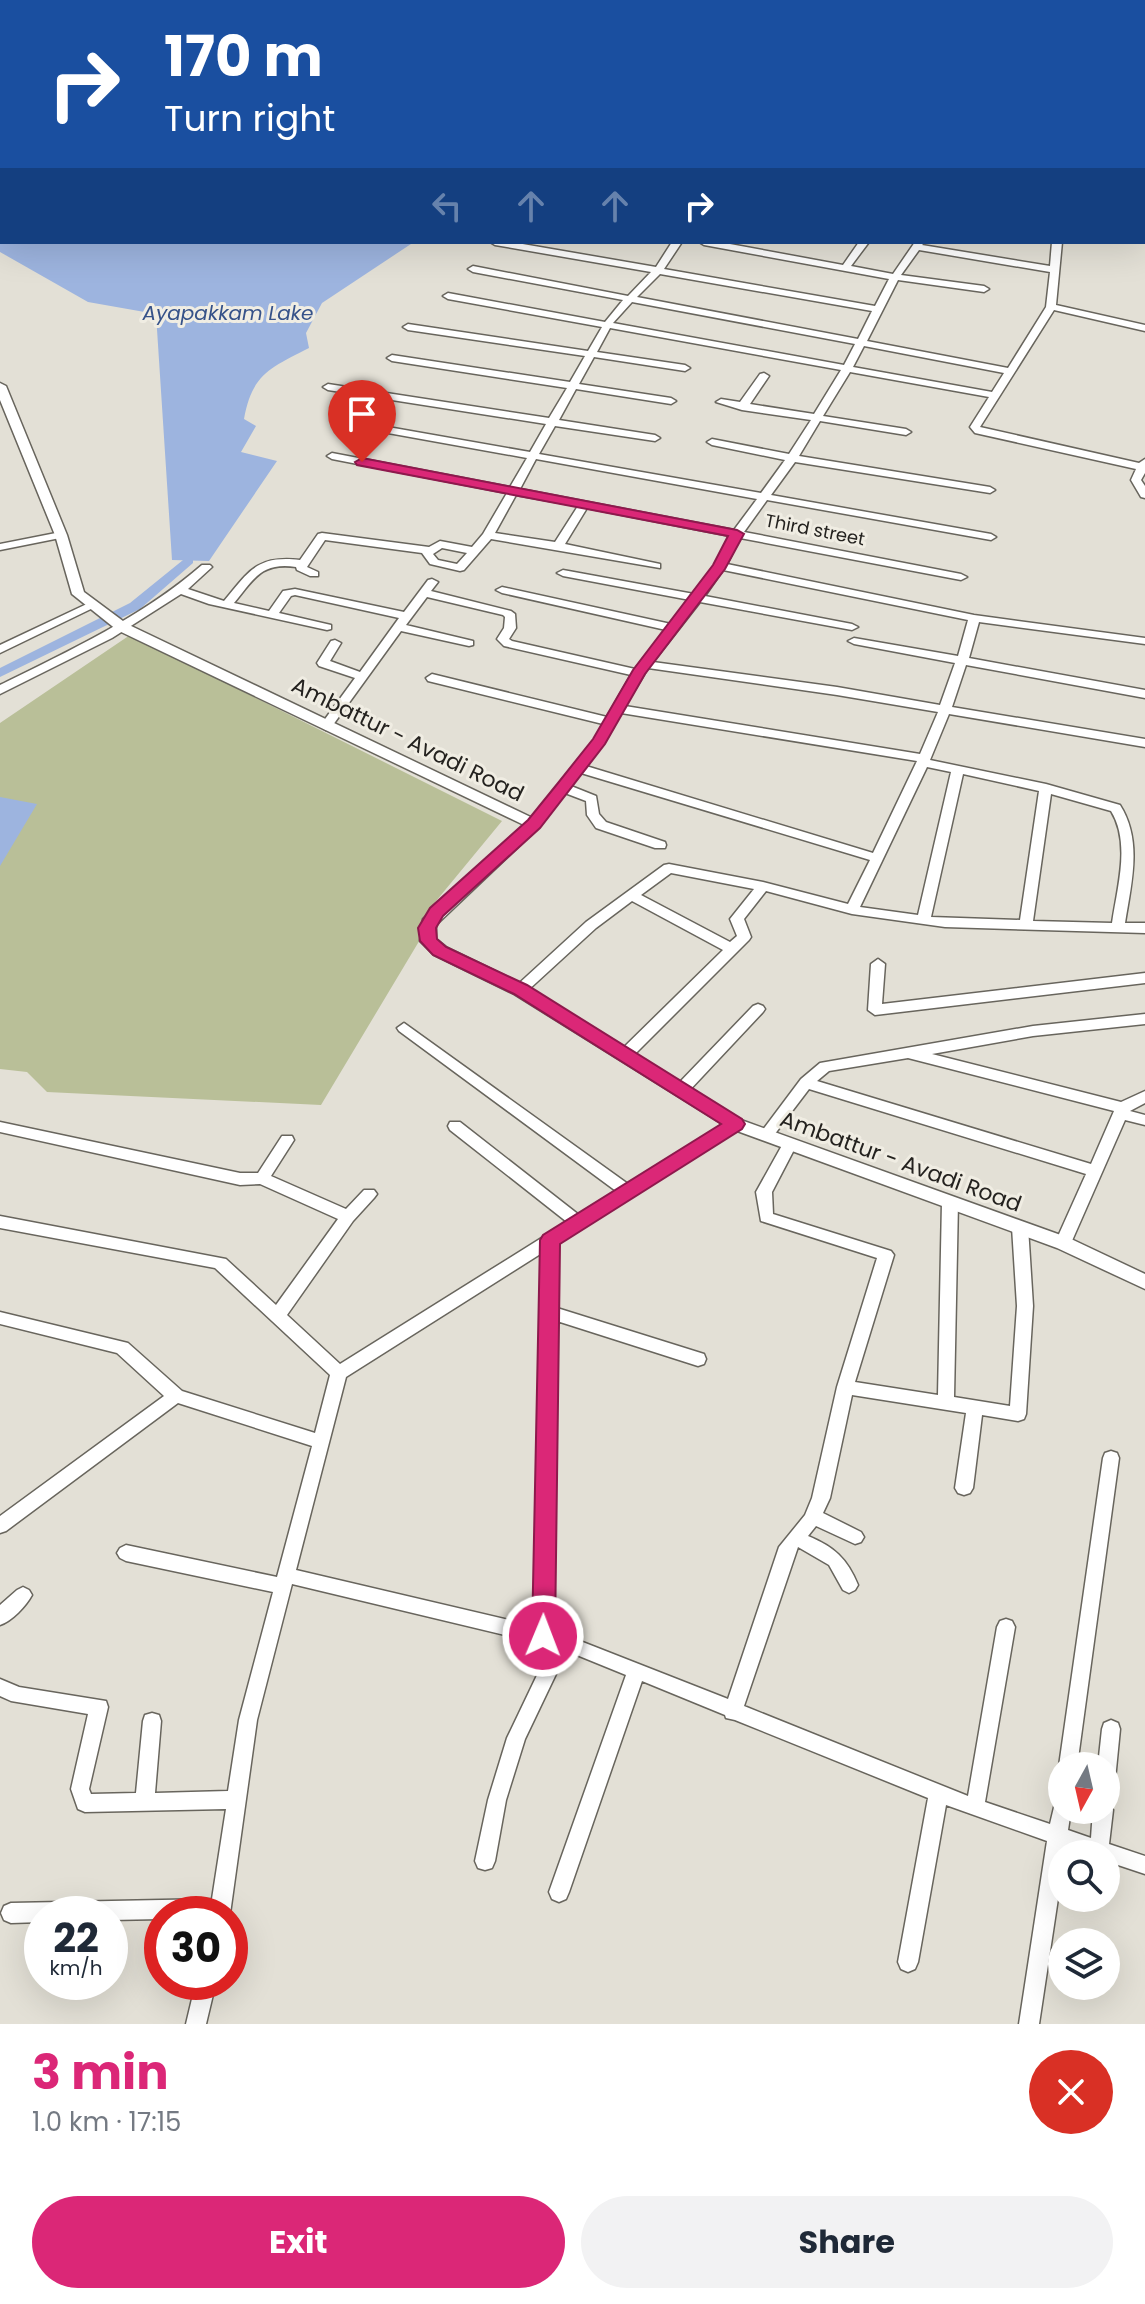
<!DOCTYPE html>
<html lang="en">
<head>
<meta charset="utf-8">
<style>
	body { margin:0; font-family:Poppins,sans-serif; background:#f2f2f3; color:#1f2937; height:100vh; display:flex; flex-direction:column; font-size:30px; white-space:nowrap }
	* { box-sizing:border-box; margin:0 }
	p { font-size:26px; color:#747a83 }
	.icon { flex:none; width:44px; height:44px; fill:none; stroke:currentColor; stroke-width:2; stroke-linecap:round; stroke-linejoin:round }
	.map { position:relative; height:2024px; overflow:hidden }
	.sheet { display:flex; flex-direction:column; background:#fff; flex:1 }
	.sheet>* { flex:none }
	.guide { position:absolute; left:0px; top:0px; width:1146px; height:244px; box-shadow:0 8px 32px #0002; background:#1a4fa0; color:#fff; overflow:hidden }
	.needle { width:52px; rotate:188deg }
	.fabs { position:absolute; left:1048px; top:1752px; display:grid; gap:16px }
	.fabs a { display:grid; place-items:center; width:72px; height:72px; border-radius:50%; background:#fff; box-shadow:0 8px 32px #0002; font-size:40px }
	.speed { position:absolute; left:24px; top:1896px; display:flex; gap:16px; font-size:40px; font-weight:700; text-align:center }
	.speed>* { display:grid; place-content:center; width:104px; height:104px; border-radius:50%; background:#fff; box-shadow:0 8px 32px #0002; line-height:1 }
	.speed small { font-size:20px; font-weight:400 }
	.speed .limit { border:12px solid #d22; background:#fff; color:#111 }
	.pin { position:absolute; display:grid; place-items:center; width:68px; height:68px; color:#fff; margin:-82px -34px; border-radius:50% 50% 50% 0; rotate:-45deg; box-shadow:0 0 8px #0007 }
	.pin .icon { rotate:45deg }
	.me { position:absolute; width:88px; margin:-44px; rotate:1deg; stroke-linejoin:round; filter:drop-shadow(0 0 6px #0008) }
	.turn { display:flex; align-items:center; gap:28px; height:168px; padding:0 32px; font-size:36px }
	.turn .icon { width:104px; height:104px; stroke-width:2.5 }
	.turn b { display:block; font-size:56px; line-height:68px }
	.lanes { display:flex; align-items:center; height:76px; padding:0 32px; background:#0003; justify-content:center; gap:40px; direction:ltr }
	.lanes .off { opacity:.35 }
	.round { display:grid; place-items:center; flex:none; width:84px; height:84px; border-radius:42px; background:#f2f2f3 }
	.overview { display:flex; align-items:center; justify-content:space-between; height:136px; padding:0 32px }
	h1 { font-size:48px; font-weight:700; line-height:60px; color:#db2777 }
	.button { display:flex; gap:16px; margin-top:auto; padding:16px 32px }
	.button a { flex:1; height:92px; border-radius:48px; background:#db2777; color:#fff; font-size:32px; font-weight:700; line-height:92px; text-align:center }
	.button a+a { background:#f2f2f3; color:#1f2937 }
	.map>svg:first-child { display:block }
</style>
</head>
<body>
<div class="map">
<svg width="1145" height="2024" viewBox="0 0 1145 2024">
	<rect width="100%" height="100%" fill="#e3e0d6"/>
	<!-- green -->
	<path fill="#b9bf98" d="M130,635L502,821L427,912L424,933L321,1105L47,1092L27,1072L0,1069V723Z"/>
	<!-- water -->
	<path fill="#9db4df" d="M0,0H762L766,2H2V242H414L322,303L306,333L309,348C270,368 252,374 244,419L256,426L241,452L277,461L209,561L172,560L156,314L88,302L0,252Z
		M0,797L37,804L0,866Z"/>
	<g fill="none" stroke-linecap="round" stroke-linejoin="round">
		<!-- canal -->
		<path fill="#9db4df" fill-rule="evenodd" d="M188,556L193,557V563L140,609L0,677V668L130,603Z"/>
		<defs>
			<path id="minor" d="M880,0H888L879,2Z
				M1144,107H1145V111H1144Z
				M490,242H511L656,267L672,242H682L664,269L875,306L889,279L704,245L699,242H719L843,265L859,242H869L851,266L893,274L915,242H925L922,245L1050,266L1052,242H1062L1056,305L1145,325V331L1054,310L980,427L1139,463L1145,459V473L1141,480L1145,486V498L1141,497L1131,480L1136,469L975,433L970,427L989,397L850,372L823,416L906,429L911,432L906,435L820,421L799,456L990,487L995,490L990,493L795,462L771,495L991,534L996,537L991,540L767,500L744,532L961,574L967,577L961,580L740,538L727,564L974,615L1145,638V644L979,622L969,658L1145,690V698L966,665L952,707L1145,739V747L949,714L930,760L1046,784L1120,805C1143,841 1131,884 1125,923H1145V933L945,927L852,914L766,891L744,919L751,937L749,940L630,1059L625,1060L618,1055L620,1051L723,950L632,901L596,928L525,993H515L513,990L515,987L586,922L664,865L669,864L763,882L848,904L870,860L581,773L571,786L596,796L599,814L606,822L665,842L666,845L665,848H655L596,828L587,815L586,801L565,793L539,827H529L528,824L529,821L595,739L603,724L428,681L426,678L432,674L607,717L631,675L504,646L497,639L504,628L505,617L503,615L427,597L406,625L473,641V645L469,646L401,631L330,729L326,730L320,726L355,678L319,666L317,663L331,641L335,640L341,643L330,661L360,672L399,618L295,595L291,596L279,613L331,625V629L327,630L209,604L181,594L112,638L0,694V685C71,650 142,617 202,565H210L212,567L188,589L224,601C249,571 257,555 300,560L318,534L322,533L429,547L440,541L472,547L483,534L507,493L332,459L327,456L332,453L510,487L527,458L388,433L383,430L388,427L530,452L546,424L328,390L323,387L328,384L549,418L567,388L392,361L387,358L392,355L570,382L585,356L408,330L403,327L408,324L588,351L602,327L448,299L443,296L448,293L605,322L623,300L473,272L468,269L473,266L628,296L651,272L495,245ZM919,250L1050,272L1046,307L1008,368L867,341L898,280L984,292L989,289L984,286L901,275ZM660,274L872,311L858,339L637,297ZM632,302L855,344L844,365L613,323ZM610,328L841,370L814,414L750,404L769,376L764,373L760,374L740,402L721,399L716,402L742,410L811,420L789,454L712,439L707,442L712,445L785,460L761,493L539,454L555,426L655,441L660,438L655,435L559,420L576,389L671,404L676,401L671,398L579,384L594,357L685,371L690,368L685,365L597,352ZM864,346L1004,373L992,392L853,367ZM536,459L757,499L734,530L520,489ZM516,495L578,506L555,542L495,533ZM587,508L730,536L715,566L694,594L563,570L557,573L563,576L690,600L671,624L502,587L496,590L502,593L666,630L635,669L512,641L509,639L516,628L515,614L511,611L431,591L438,582L432,579L428,580L404,612L295,589L283,591L269,611L234,603C254,579 261,562 296,567L297,570L310,576H318V572L307,567L325,540L422,553L430,564L460,571L464,570L491,539L660,568V564L565,544ZM442,548L467,553L457,564L438,560L433,554ZM723,570L968,620L958,656L854,638L848,641L854,644L955,663L940,705L837,687L653,662L700,602L852,630L858,627L852,624L705,596ZM648,668L837,695L938,712L920,754L625,706ZM621,713L917,761L873,853L586,766L606,740ZM927,767L951,772L918,915L860,907ZM963,774L1039,791L1020,920L931,917ZM1051,794L1111,811C1131,843 1117,888 1112,923L1033,921ZM671,873L754,889L730,919L737,936L730,942L641,895Z
				M61,532L66,535L65,537L0,550V544Z
				M91,602L95,603V607L0,653V645Z
				M878,959L885,964L882,1004L1145,973V983L875,1015L868,1010L871,964Z
				M758,1004L763,1006L765,1009L763,1012L687,1093H677L675,1089L677,1085L753,1006Z
				M1145,1014V1024L1033,1036L932,1054L1121,1102L1145,1091V1103L1130,1111L1145,1115V1125L1125,1120L1071,1243L1068,1247H1058L1055,1243L1086,1174L809,1089L771,1139H761L759,1135L801,1079L820,1063L1033,1026ZM908,1058L1114,1111L1091,1164L817,1081L829,1071Z
				M404,1023L628,1184L730,1120H740L742,1124L740,1128L558,1243L557,1308L704,1354L706,1359L704,1364L698,1366L557,1321L552,1630L728,1699L779,1547L805,1515L812,1498L837,1387L877,1258L761,1221L756,1192L785,1140H795L797,1144L772,1192L773,1214L891,1251L894,1255L855,1382L938,1395L942,1202L945,1198H955L958,1202L954,1397L1010,1406L1017,1306L1012,1227L1015,1223H1025L1028,1227L1033,1306L1026,1414L1024,1419L1018,1421L982,1415L973,1488L970,1493L964,1495L958,1493L955,1488L966,1413L852,1395L830,1498L823,1513L861,1532L864,1537L861,1542L855,1544L816,1526L808,1536C834,1547 847,1558 858,1585L855,1590L849,1593L843,1590L829,1565L798,1547L744,1706L968,1796L997,1627L1000,1621L1006,1619L1012,1621L1015,1627L985,1802L1050,1824L1055,1803L1062,1800V1810H1071L1068,1830L1091,1838L1093,1810H1106V1802L1110,1804L1113,1810L1109,1844L1145,1856V1874L1106,1861V1854H1085L1066,1848L1065,1854H1062V1872L1039,2024H1019L1047,1841L946,1805L918,1962L915,1969L908,1972L901,1969L898,1962L928,1798L735,1720L726,1718L725,1715L642,1681L569,1892L566,1899L559,1902L552,1899L549,1892L626,1675L567,1651L525,1739L506,1800L495,1861L492,1868L485,1870L478,1868L475,1861L488,1800L507,1738L551,1646L292,1584L257,1720L230,1914H162V1919L110,1920V1914H42V1922L11,1923L4,1920L1,1913L4,1906L11,1903L212,1899L226,1809L85,1812L78,1809L71,1789L88,1714L11,1701L0,1696V1679L19,1687L106,1701L108,1707L89,1789L91,1794L136,1793L143,1721L145,1715L152,1713L159,1715L161,1721L155,1793L228,1791L239,1720L273,1592L126,1561L120,1558L117,1553L120,1548L126,1545L277,1577L312,1446L178,1403L6,1531L0,1533V1516L164,1396L117,1353L0,1324V1312L128,1343L182,1391L315,1433L330,1375L215,1268L0,1228V1216L226,1259L276,1305L338,1219L260,1184L240,1185L0,1132V1122L240,1173H258L282,1136H292L294,1140L271,1176L346,1209L364,1190H374L377,1194L374,1198L353,1221L287,1315L340,1364L567,1222L450,1130L448,1126L450,1122H460L579,1215L616,1191L399,1031L397,1028ZM542,1253L534,1626L296,1570L346,1377Z
				M1111,1451L1117,1453L1119,1458L1077,1766H1062V1772L1059,1766L1103,1458L1105,1453Z
				M23,1587L29,1590L32,1595C26,1606 12,1621 0,1625V1605L17,1590Z
				M1111,1720L1118,1723L1120,1729L1115,1780L1113,1786L1106,1789V1766H1098L1102,1729L1104,1723Z
				M196,1982H216L206,2024H186Z"/>
			<path id="tertiary" d="M0,383L6,386L67,535L84,592L127,624L539,821L541,824L539,827L436,925V939L446,947L526,986L741,1120L1069,1238L1145,1274V1289L1057,1248L729,1128L514,994L434,955L420,941L423,919L524,825L117,630L72,594L55,535L0,400Z"/>
		</defs>
		<!-- minor casing -->
		<use href="#minor" stroke="#68655d" stroke-width="3"/>
		<!-- tertiary casing -->
		<use href="#tertiary" stroke="#68655d" stroke-width="3"/>
		<!-- minor -->
		<use href="#minor" fill="#fff" fill-rule="evenodd"/>
		<!-- tertiary -->
		<use href="#tertiary" fill="#fff" fill-rule="evenodd"/>
	</g>
	<!-- route -->
	<path fill="#db2777" stroke="#8e194d" stroke-width="2" d="M362,458L737,530L744,534L725,569L645,674L605,744L540,828L443,916L436,928L437,939L446,947L527,985L742,1119L745,1124L742,1129L560,1244L555,1636L551,1644L543,1647L535,1644L532,1636L540,1240L543,1235L721,1124L514,994L433,955L420,941L418,928L430,908L528,820L558,783L593,739L633,670L713,565L728,536L357,465L355,462Z"/>
	<g text-anchor="middle" stroke-width="6" stroke-linejoin="round" paint-order="stroke">
		<!-- far-street labels -->
		<g font-size="18" fill="#24221f" stroke="#f0ede3">
			<text transform="translate(815 530) rotate(11)" y="6">Third street</text>
		</g>
		<!-- far-water labels -->
		<g font-size="20" font-style="italic" fill="#365289" stroke="#f0ede3">
			<text x="228" y="320">Ayapakkam Lake</text>
		</g>
		<!-- street labels -->
		<g font-size="22" fill="#24221f" stroke="#f0ede3">
			<text transform="translate(408 739) rotate(26)" y="8">Ambattur - Avadi Road</text>
			<text transform="translate(901 1161) rotate(20)" y="8">Ambattur - Avadi Road</text>
		</g>
	</g>
</svg>
<div class="fabs">
<a><svg class="needle" viewBox="-14 -14 28 28"><path d="M0-13l5 13h-10z" fill="#e53935"/><path d="M0 13l5-13h-10z" fill="#747a83"/></svg></a>
<a><svg class="icon" aria-label="search" viewBox="0 0 24 24"><circle cx="10" cy="10" r="6"/><path d="M15 15l6 6"/></svg></a>
<a><svg class="icon" aria-label="layers" viewBox="0 0 24 24"><path d="M12 4l9 5-9 5-9-5zM3 14l9 5 9-5"/></svg></a>
</div>
<div class="speed"><div>22<small>km/h</small></div><div class="limit">30</div></div>
<div class="pin" style="left:362px;top:462px;background:#d93025"><svg class="icon" aria-label="arrive" viewBox="0 0 24 24"><path d="M6 21V4h12l-3 4 3 4H6"/></svg></div>
<svg class="me" style="left:543px;top:1636px" viewBox="-20 -20 40 40"><circle r="17" fill="#db2777" stroke="#fff" stroke-width="3"/><path d="M0-11L8 9 0 5-8 9z" fill="#fff"/></svg>
<div class="guide">
<div class="turn"><svg class="icon" aria-label="right" viewBox="0 0 24 24"><path d="M7 20v-9h11M14 6l5 5-5 5"/></svg><div><b>170 m</b>Turn right</div></div>
<div class="lanes"><svg class="icon off" aria-label="left" viewBox="0 0 24 24"><path d="M17 20v-9H6M10 6l-5 5 5 5"/></svg><svg class="icon off" aria-label="ahead" viewBox="0 0 24 24"><path d="M12 20V5M6 11l6-6 6 6"/></svg><svg class="icon off" aria-label="ahead" viewBox="0 0 24 24"><path d="M12 20V5M6 11l6-6 6 6"/></svg><svg class="icon" aria-label="right" viewBox="0 0 24 24"><path d="M7 20v-9h11M14 6l5 5-5 5"/></svg></div>
</div>
</div>
<section class="sheet">
<div class="overview"><div><h1>3 min</h1><p>1.0 km · 17:15</p></div><a class="round" style="background:#d93025;color:#fff"><svg class="icon" aria-label="close" viewBox="0 0 24 24"><path d="M6 6l12 12M18 6L6 18"/></svg></a></div>
<div class="button"><a>Exit</a><a>Share</a></div>
</section>
</body>
</html>
